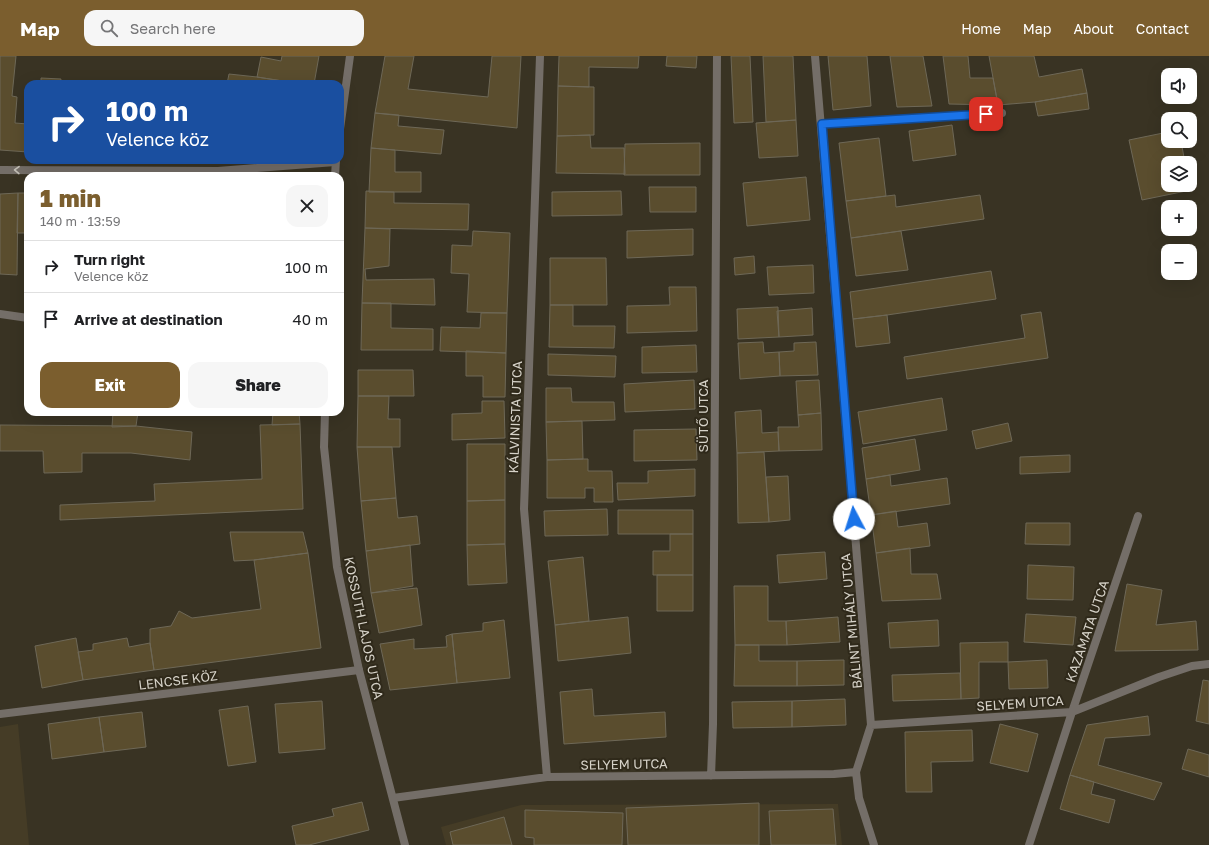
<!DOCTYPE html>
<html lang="en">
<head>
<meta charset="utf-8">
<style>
	body { margin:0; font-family:"Golos Text",sans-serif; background:#f6f6f6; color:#202124; height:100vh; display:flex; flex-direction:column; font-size:15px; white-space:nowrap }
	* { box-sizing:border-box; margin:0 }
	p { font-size:13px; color:#757577 }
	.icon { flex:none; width:22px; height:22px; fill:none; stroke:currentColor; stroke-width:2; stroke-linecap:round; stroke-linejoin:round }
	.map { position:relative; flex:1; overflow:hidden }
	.drawer { position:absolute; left:24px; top:116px; width:320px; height:244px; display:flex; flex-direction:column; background:#fff; border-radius:12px; box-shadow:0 4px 16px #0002 }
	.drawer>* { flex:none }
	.guide { position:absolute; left:24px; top:24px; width:320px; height:84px; border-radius:12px; box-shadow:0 4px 16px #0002; background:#1a4fa0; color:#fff; overflow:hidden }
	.fabs { position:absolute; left:1161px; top:12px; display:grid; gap:8px }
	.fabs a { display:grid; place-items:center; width:36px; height:36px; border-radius:8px; background:#fff; box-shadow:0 4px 16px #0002; font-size:20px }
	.pin { position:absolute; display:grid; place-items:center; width:34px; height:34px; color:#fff; margin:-17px; border-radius:8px; box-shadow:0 2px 6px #0006 }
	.me { position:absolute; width:44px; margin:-22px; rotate:355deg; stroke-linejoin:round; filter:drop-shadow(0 0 3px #0008) }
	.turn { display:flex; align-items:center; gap:14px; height:84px; padding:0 16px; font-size:18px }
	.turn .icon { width:52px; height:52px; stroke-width:2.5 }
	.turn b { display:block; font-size:28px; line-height:34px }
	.round { display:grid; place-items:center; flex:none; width:42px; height:42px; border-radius:12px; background:#f6f6f6 }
	.headline { display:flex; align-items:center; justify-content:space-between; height:68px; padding:0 16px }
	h1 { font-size:24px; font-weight:800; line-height:30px; color:#7b5e2e }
	.action { display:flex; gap:8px; margin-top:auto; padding:8px 16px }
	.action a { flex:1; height:46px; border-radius:12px; background:#7b5e2e; color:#fff; font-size:16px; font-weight:800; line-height:46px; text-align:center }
	.action a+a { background:#f6f6f6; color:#202124 }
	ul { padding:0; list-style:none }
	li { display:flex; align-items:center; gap:12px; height:52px; padding:0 16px; border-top:1px solid #e0e0e0 }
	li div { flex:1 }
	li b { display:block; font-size:15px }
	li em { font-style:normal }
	header { display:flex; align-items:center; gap:24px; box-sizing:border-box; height:56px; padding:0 20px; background:#7b5e2e; color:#fff }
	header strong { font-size:19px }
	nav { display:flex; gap:22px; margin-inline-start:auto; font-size:14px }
	.search { width:280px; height:36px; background:#f6f6f6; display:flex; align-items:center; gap:10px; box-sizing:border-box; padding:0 14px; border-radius:12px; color:#757577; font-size:15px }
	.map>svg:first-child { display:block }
</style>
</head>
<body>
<header>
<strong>Map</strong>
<div class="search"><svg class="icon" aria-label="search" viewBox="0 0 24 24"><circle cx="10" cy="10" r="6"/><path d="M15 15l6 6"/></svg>Search here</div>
<nav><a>Home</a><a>Map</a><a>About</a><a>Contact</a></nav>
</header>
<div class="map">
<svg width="1209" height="789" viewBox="0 0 1209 789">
	<rect width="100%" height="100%" fill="#393323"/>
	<!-- built -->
	<path fill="#453c26" d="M18,668L29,789H0V671Z
		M838,748L842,789H446L441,771L521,749Z"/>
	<!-- building -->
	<path fill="#5a4d2e" stroke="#6e6857" d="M0,0H16L12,40L17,41L15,67L28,68V96L0,94Z
		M282,0H319L314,28H302L257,21L261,1L281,5Z
		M385,0H414L408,33L488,41L492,0H521L517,72L375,57Z
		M559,0H639L638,12L589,11V31L558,30Z
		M667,0H697L696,12L666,10Z
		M731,0H750L753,66L734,67Z
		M763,0H793L796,64L766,66Z
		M828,0H867L871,50L833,54Z
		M890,0H923L932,50L897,51Z
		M943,0H968L970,22H993L998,49L949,48Z
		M989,0H1034L1039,21L1082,13L1087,37L1035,46L998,49Z
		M229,18L257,21L302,28H227Z
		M41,22L61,23L60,28H41Z
		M558,30L594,31V79L557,80Z
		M1087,37L1089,53L1038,60L1035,46Z
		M375,57L399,59L398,70L444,74L441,98L371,92Z
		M796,64L798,100L759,102L756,67Z
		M952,69L956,99L913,105L909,75Z
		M1168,76V85H1181L1185,107H1168V129H1190L1191,134L1142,144L1129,84Z
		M590,79L591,92H624L625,118L556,117L557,80Z
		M879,82L886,140L846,145L839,87Z
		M700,87V119H624L625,88Z
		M371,92L395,94V116H421V136H369Z
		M806,121L810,164L747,170L743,127Z
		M649,131H696V156H650Z
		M366,135L394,136V147L469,148L468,174L365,172Z
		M621,135L622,159L552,160V136Z
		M18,137L17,219L0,218V138Z
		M18,137H28V177H17Z
		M895,139L896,151L980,139L984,163L851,182L846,145Z
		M365,172L390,173L389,210L365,213L366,224L434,223L435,249L362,247Z
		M693,173V199L627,202V175Z
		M473,175L510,177L507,257L467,256L469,218L451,217L452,189L472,190Z
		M901,175L908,214L856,220L851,182Z
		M754,200L755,217L735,219L734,202Z
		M550,202H606L607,249H550Z
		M813,209L814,237L769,239L767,211Z
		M991,215L996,243L887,259L853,263L850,236Z
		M669,231H696L697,275L627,277V250L670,249Z
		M362,247H391V272L433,273V294H361Z
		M550,249H573V270H615L614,292L549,291Z
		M778,251L779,281L738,283L737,253Z
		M812,252L813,279L779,281L777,255Z
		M1041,256L1048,302L907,323L904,301L1025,282L1021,259Z
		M481,257H507L506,297L440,295L441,271L480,272Z
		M887,259L890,287L856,291L853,263Z
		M763,286L764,297L779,296L780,320L740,323L738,287Z
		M816,286L818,319L780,320L779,296L794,295V287Z
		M696,289L697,316L642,317V291Z
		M466,295L506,297L505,341H483V320H466Z
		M548,298L616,300L615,321L548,319Z
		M358,314H413L414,340H358Z
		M694,324L695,353L625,356L624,328Z
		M819,324L821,357L798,359L796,325Z
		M546,332H571L572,346H614L615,364L546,366Z
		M358,340H389L388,363H400V391H357Z
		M942,342L947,374L863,388L858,356Z
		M482,345H504L505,382L452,384V358L482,357Z
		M761,354L762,377L778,376L779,395L737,397L735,356Z
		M113,356H138L136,370L112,371Z
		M273,356H299L300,368L272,369Z
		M821,357L822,394L779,395L778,371H799L798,359Z
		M582,365L583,403L547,404L546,366Z
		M1008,367L1012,385L976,393L972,375Z
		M300,368L303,453L60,464V449L155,445L154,428L262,423L260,369Z
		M0,369L136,370L192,376L190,404L131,397H82V416L44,417L43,395H0Z
		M696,373L697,404L634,405V374Z
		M915,383L920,414L866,423L862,392Z
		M467,388H505V444L467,445Z
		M357,391H392L396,442L361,445Z
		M764,396L769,466L738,467L737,397Z
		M1070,399V416L1020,418V401Z
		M583,403H588V415H612L613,446H594V432H585V442H547V404Z
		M695,413V440L618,444L617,427H648V415Z
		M890,419L891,430L947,422L950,448L871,459L866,423Z
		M788,420L790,464L769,466L766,421Z
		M396,442L398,462L417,460L420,488L366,495L361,445Z
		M505,444V488L467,489V445Z
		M607,453L608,479L545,480L544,455Z
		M618,454H693V478H618Z
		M896,455L898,471L927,467L930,490L876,497L871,459Z
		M1026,467H1070V489L1025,488Z
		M230,476H303L308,497L254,504L234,505Z
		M670,478H693V519H653V495H670Z
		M505,488L507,527L468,529L467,489Z
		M410,489L413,530L371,537L366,495Z
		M910,492L911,518H937L941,543L882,545L876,497Z
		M825,496L827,523L779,527L777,499Z
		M308,497L321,592L154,614L150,587V573L171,570L179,555L192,562L261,553L254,504Z
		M583,501L589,565L555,569L548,505Z
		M1028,509L1074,511L1073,544L1027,543Z
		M657,519H693V555H657Z
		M1127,528L1162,534L1156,569L1196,565L1198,594L1115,595Z
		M734,530H768V565H786L787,589H735Z
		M417,532L422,569L379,577L371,537Z
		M1026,558L1076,561L1073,589L1024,586Z
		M628,561L631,597L558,605L555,569Z
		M838,561L840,586L787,589L786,565Z
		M504,564L510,622L457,627L452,578L483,575V567Z
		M938,564L939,590L890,592L888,567Z
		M452,578L457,627L390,634L380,588L414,583V593L447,591L446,580Z
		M76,582L83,624L42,632L35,590Z
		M127,582L129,591L150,587L154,614L83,624L78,596L93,594V588Z
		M1008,586V606H979V642L961,643L960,587Z
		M735,589H759V605H797V630H734Z
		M844,604V629L797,630V605Z
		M1047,604L1048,632L1009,633L1008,606Z
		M960,617L961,643L893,645L892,619Z
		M1203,624L1209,625V668L1196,665Z
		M592,633L594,660L665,656L666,681L564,688L560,636Z
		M845,643L846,669L792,671V645Z
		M322,645L325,693L279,697L275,648Z
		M792,645V671L733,672L732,646Z
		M248,650L256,706L228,710L219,654Z
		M142,656L146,691L104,696L99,661Z
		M1148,660L1150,679L1105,682L1098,709L1162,727L1154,744L1070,719L1087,669Z
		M99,661L104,696L52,703L48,668Z
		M1000,668L1038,678L1028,716L990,707Z
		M972,674L973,705L931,706L932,736H906L905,676Z
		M1188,693L1209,699V721L1182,713Z
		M1070,719L1094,726L1091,738L1115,744L1109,767L1060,753Z
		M362,746L369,774L309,789H296L292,770L334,760L332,753Z
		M759,747V789H628L626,752Z
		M833,753L836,789H771L769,755Z
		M525,754L623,757L622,789H534V782L525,781Z
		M504,761L512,789H453L450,776Z"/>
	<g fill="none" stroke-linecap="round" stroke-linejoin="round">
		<!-- minor -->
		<path stroke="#746e68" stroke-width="8" d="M540,0L524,453L547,721
			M815,0L871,669L856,716L859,742L874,789
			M822,68L1002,57
			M0,114L218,115L335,106
			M0,258L28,262
			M0,658L359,614
			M871,669L1072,656L1159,621L1192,610L1209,608
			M711,720L713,668L717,0
			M393,742L547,721L834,718L856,716
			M1029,789L1072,656L1138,460"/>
		<!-- tertiary -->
		<path stroke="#746e68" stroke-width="8" d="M340,73L350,0
			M335,120L336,104
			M325,356L324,391L337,511L359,614L405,789"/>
	</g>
	<!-- one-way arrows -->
	<defs><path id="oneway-chevron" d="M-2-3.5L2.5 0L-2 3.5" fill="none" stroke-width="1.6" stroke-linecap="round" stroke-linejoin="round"/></defs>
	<use stroke="#c2beb5" href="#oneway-chevron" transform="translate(17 114) rotate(-179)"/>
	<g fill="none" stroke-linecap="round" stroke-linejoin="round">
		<defs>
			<path id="route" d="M854,463L822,68L986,58"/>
		</defs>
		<!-- route casing -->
		<use href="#route" stroke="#114b97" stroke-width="10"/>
		<!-- route -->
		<use href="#route" stroke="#1a73e8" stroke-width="7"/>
	</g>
	<g text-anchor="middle" stroke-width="4" stroke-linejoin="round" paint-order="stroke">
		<!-- street labels -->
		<g font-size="13" fill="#d6d2c8" stroke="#2f291a">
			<text transform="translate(703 360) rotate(-90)" y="5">SÜTŐ UTCA</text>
			<text transform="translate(515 361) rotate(-88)" y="5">KÁLVINISTA UTCA</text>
			<text transform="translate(851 565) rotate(-95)" y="5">BÁLINT MIHÁLY UTCA</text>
			<text transform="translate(364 572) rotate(78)" y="5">KOSSUTH LAJOS UTCA</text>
			<text transform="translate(1087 575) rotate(-71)" y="5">KAZAMATA UTCA</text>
			<text transform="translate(178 624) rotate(-7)" y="5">LENCSE KÖZ</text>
			<text transform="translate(1020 647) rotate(-4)" y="5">SELYEM UTCA</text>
			<text transform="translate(624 708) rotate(-1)" y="5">SELYEM UTCA</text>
		</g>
	</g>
</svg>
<div class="fabs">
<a><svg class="icon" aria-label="sound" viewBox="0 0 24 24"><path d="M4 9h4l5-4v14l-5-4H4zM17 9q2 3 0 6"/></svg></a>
<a><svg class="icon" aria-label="search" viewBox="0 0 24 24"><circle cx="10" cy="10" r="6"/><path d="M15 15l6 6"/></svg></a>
<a><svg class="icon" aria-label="layers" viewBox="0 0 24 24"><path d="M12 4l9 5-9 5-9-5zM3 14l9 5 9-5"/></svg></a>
<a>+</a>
<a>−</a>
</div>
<div class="pin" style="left:986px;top:58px;background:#d93025"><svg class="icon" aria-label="arrive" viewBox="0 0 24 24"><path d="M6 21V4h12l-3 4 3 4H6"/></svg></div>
<svg class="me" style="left:854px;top:463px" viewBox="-20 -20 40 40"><circle r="19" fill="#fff"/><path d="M0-13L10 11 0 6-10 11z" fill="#1a73e8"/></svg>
<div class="guide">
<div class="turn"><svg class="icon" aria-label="right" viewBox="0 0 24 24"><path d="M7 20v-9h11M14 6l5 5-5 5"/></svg><div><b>100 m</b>Velence köz</div></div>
</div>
<section class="drawer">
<div class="headline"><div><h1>1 min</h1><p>140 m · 13:59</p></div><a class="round"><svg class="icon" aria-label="close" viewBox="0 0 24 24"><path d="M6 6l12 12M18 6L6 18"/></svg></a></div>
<ul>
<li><svg class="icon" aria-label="right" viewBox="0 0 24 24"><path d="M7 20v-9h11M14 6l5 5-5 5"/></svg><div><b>Turn right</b><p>Velence köz</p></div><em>100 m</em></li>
<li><svg class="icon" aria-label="arrive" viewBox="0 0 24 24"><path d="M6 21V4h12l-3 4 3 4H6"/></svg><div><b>Arrive at destination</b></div><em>40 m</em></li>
</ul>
<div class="action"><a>Exit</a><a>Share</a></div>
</section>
</div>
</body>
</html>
